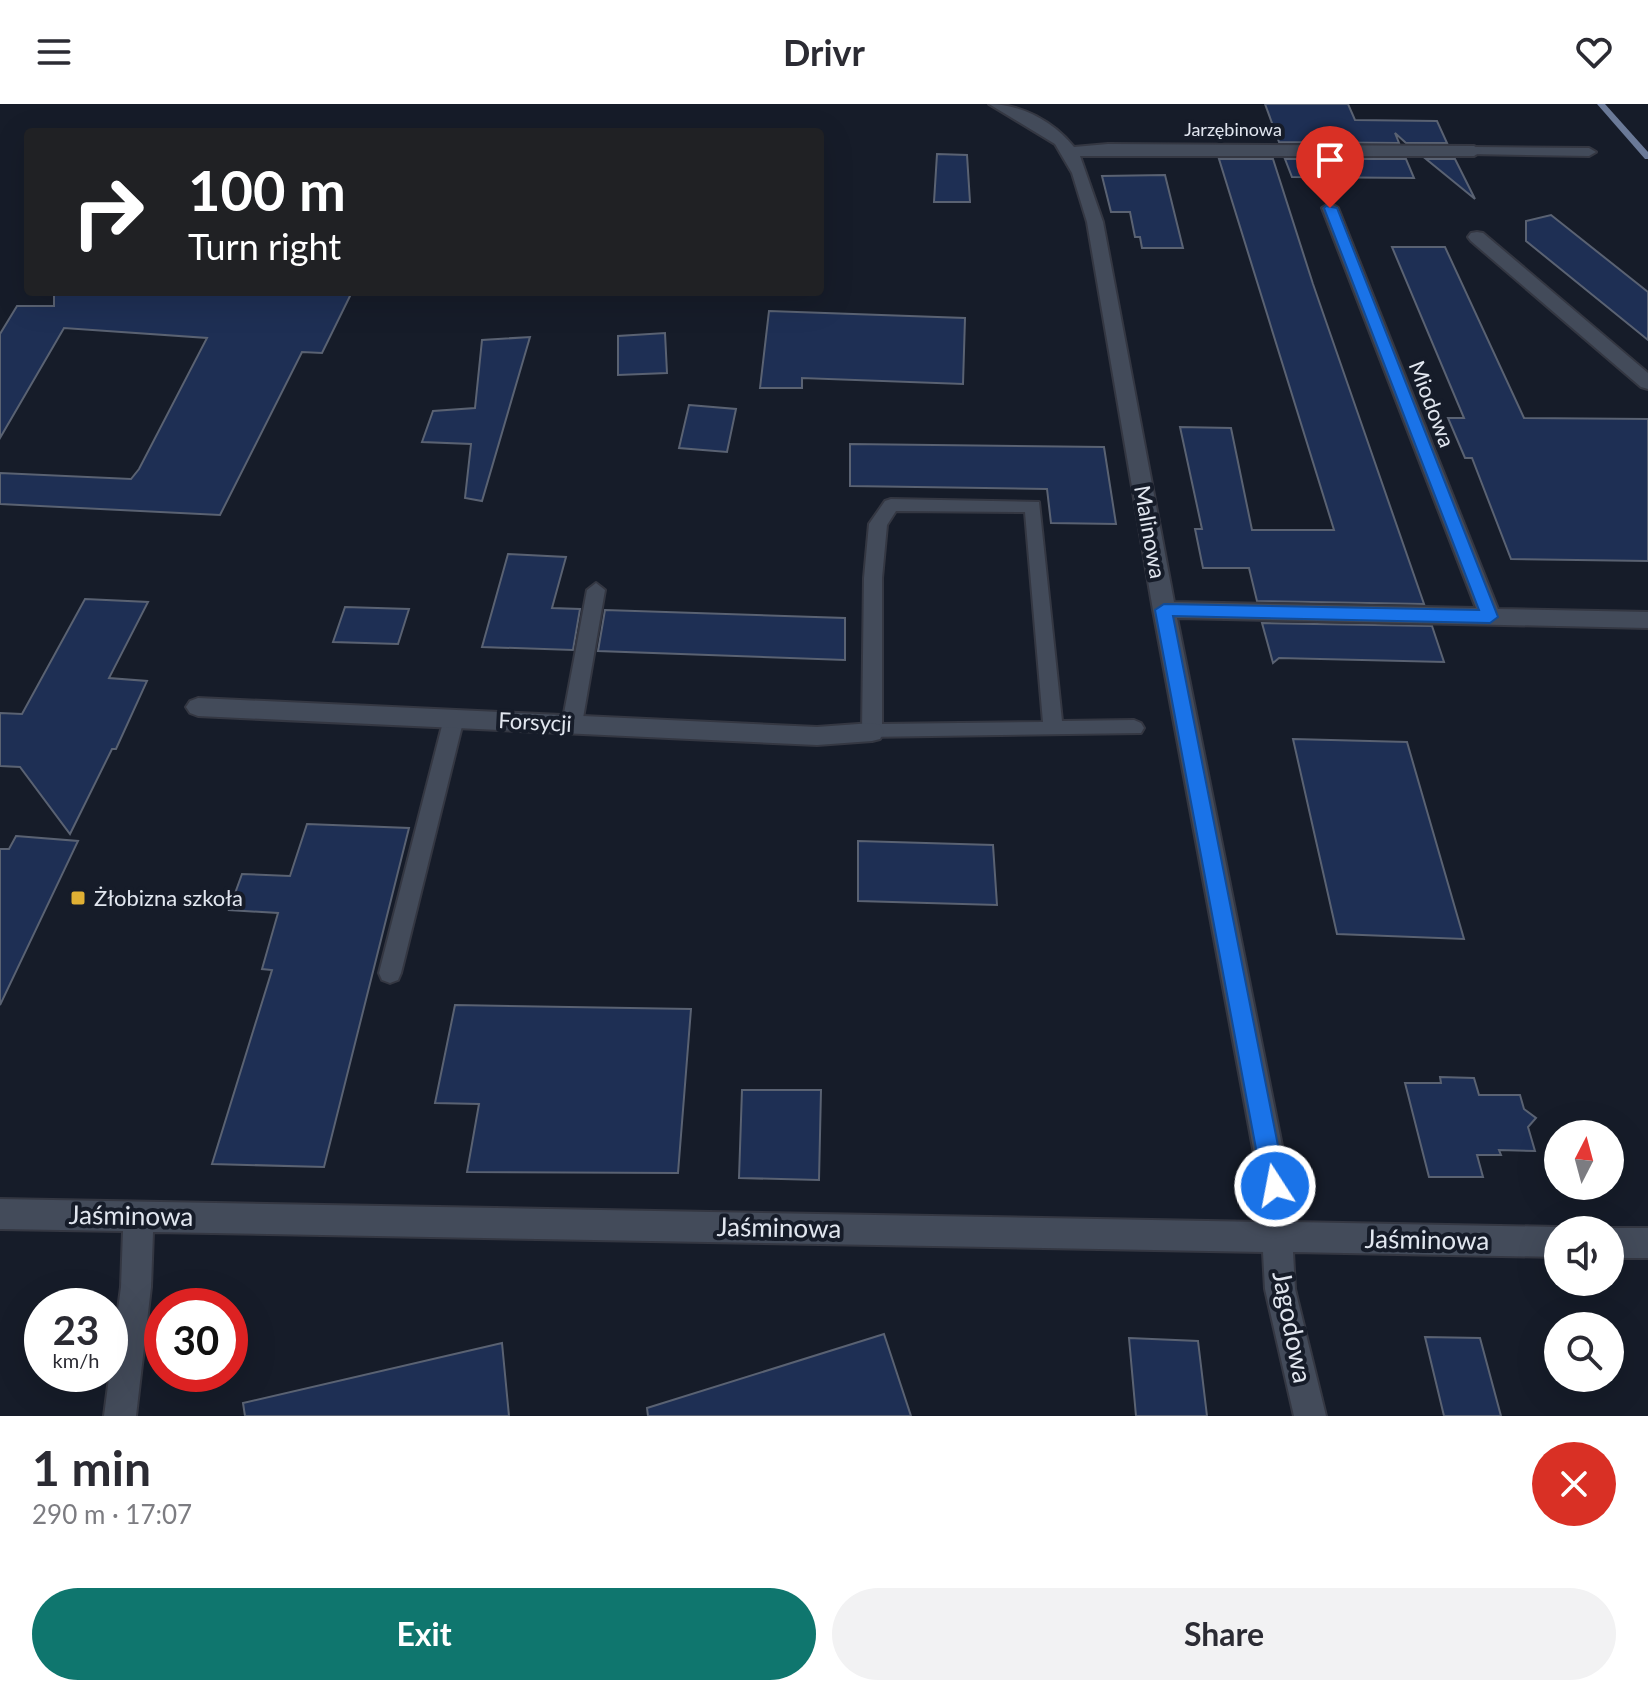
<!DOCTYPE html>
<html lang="en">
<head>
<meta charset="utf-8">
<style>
	body { margin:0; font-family:Lato,sans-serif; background:#f2f2f3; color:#2b2b33; height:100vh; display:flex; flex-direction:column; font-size:30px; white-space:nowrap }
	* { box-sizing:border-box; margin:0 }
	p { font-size:26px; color:#7c7c81 }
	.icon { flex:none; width:44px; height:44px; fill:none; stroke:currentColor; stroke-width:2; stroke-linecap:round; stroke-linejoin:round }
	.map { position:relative; height:1312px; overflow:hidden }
	.side { display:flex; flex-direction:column; background:#fff; flex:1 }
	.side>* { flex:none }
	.guide { position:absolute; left:24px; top:24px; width:800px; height:168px; border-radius:8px; box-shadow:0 8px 32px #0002; background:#202124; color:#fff; overflow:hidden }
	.needle { width:52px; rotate:6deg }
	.controls { position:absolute; left:1544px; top:1016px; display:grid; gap:16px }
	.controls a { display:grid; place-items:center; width:80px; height:80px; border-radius:50%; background:#fff; box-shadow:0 8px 32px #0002; font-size:40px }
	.speed { position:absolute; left:24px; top:1184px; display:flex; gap:16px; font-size:40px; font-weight:700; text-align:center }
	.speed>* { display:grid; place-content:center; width:104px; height:104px; border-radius:50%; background:#fff; box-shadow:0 8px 32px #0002; line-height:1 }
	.speed small { font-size:20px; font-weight:400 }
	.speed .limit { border:12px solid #d22; background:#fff; color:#111 }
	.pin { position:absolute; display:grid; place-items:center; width:68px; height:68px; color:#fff; margin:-82px -34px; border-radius:50% 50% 50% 0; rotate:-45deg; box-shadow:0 0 8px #0007 }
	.pin .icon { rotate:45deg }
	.me { position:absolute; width:88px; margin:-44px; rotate:349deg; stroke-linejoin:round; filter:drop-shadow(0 0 6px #0008) }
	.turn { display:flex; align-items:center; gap:28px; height:168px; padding:0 32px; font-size:36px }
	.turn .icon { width:104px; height:104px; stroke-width:2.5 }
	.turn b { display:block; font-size:56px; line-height:68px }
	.round { display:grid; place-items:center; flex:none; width:84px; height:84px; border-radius:42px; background:#f2f2f3 }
	.overview { display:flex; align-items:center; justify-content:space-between; height:136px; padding:0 32px }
	h1 { font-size:48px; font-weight:700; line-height:60px }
	.button { display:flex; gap:16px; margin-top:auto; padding:16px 32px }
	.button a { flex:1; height:92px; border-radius:48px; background:#0f766e; color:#fff; font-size:32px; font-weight:700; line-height:92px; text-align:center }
	.button a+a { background:#f2f2f3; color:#2b2b33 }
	header { display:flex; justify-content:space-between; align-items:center; height:104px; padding:0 32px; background:#fff; font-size:36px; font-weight:700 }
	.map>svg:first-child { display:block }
</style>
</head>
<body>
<header><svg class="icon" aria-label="menu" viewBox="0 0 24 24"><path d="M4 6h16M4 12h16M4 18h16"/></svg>Drivr<svg class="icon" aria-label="heart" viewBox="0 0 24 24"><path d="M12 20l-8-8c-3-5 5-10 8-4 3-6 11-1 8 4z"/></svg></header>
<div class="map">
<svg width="1648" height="1312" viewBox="0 0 1648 1312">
	<rect width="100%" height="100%" fill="#161c29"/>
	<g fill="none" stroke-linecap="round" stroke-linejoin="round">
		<!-- stream -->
		<path fill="#6b7a98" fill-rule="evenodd" d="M1597,0H1605L1648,48V55H1645Z"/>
	</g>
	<!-- building -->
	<path fill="#1e2f54" stroke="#5a6272" stroke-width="2" d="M1265,0H1348L1355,16L1437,17L1447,39H1406L1395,29L1399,39L1279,38Z
		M937,50L967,51L970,98H934Z
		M1219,55H1273L1313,180L1424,500L1257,497L1249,464H1203L1195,425H1202L1180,323L1231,324L1252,426H1334Z
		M1285,55H1406L1414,74L1292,73Z
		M1426,55H1455L1475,95Z
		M1165,71L1183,144H1142L1140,133H1135L1130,108H1111L1102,72Z
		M1551,111L1648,188V236L1526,137V117Z
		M1392,143H1445L1524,314L1648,315V457L1511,455L1472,354H1465L1448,314H1464Z
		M54,188H352L322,249L302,248L220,411L0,400V369L131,375L139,365L207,234L64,224L0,334V230L17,202H54Z
		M769,207L965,214L963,280L802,274V284H760Z
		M665,229L667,269L618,271V232Z
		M530,233L482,397L465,394L471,340L422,338L433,307L475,304L482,236Z
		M689,301L736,305L727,348L679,344Z
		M850,340L1104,343L1116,420L1051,419L1047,385L850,382Z
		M508,450L566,453L552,504L580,505L573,546L482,543Z
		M85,495L148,498L109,574L147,577L116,645H112L70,730L20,663L0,662V609L22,610Z
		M345,503L409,505L398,540L333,538Z
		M605,506L845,514V556L598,547Z
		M1262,519L1432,522L1444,558L1279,554L1273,559Z
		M1293,635L1407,638L1464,835L1337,830Z
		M307,720L409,724L324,1063L212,1060L272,866L262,865L278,809L229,806L242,770L290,772Z
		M16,732L78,737L0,901V745H9Z
		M858,737L993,741L997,801L858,797Z
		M455,901L691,905L678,1069L467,1068L479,1000L435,999Z
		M1440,973L1474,974L1479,991H1520L1524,1005L1536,1014L1528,1023L1535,1047L1499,1046L1501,1051H1477L1483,1073H1429L1405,979H1441Z
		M742,986H821L819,1076L739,1074Z
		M884,1230L911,1312H648L647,1304Z
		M1425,1233L1480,1234L1501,1312H1444Z
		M1129,1234L1198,1237L1207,1312H1136Z
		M502,1239L509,1312H245L243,1299Z"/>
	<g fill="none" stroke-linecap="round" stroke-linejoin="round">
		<defs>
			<path id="lane" d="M1474,43L1589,44L1596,48L1589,52L1469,50L1467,47Z
				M891,395L1039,398L1062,617L1134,616L1141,619L1144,624L1141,629L865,633L862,628L864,474L869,420L885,397ZM896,407L1025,408L1043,618L882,620V474L887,421Z
				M596,479L605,486L582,620L579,625H565L562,620L587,486Z
				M454,606L461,609L464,614L401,869L398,876L390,879L382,876L379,869L444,614L447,609Z"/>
			<path id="street" d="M989,0C1021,0 1054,18 1074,43L1108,40L1474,42L1482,47L1474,52H1080L1103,118L1174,498L1476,504L1322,104L1330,99L1338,104L1498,505L1648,508V524L1177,514L1290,1082L1292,1118L1558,1123L1566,1126H1558V1153L1293,1148L1295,1185L1326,1312H1294L1265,1185L1263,1148L153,1128L151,1183L136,1312H104L121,1183L123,1127L0,1125V1095L1262,1118L1260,1082L1153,506L1087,118L1072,69L1055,40Z
				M1477,128L1483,129L1648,269V285L1641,283L1471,137L1468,133L1471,129Z
				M198,594L817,623L872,619L880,621L884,628L880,635L872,637L817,641L198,612L190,609L186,603L190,597Z
				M1610,1124H1648V1154H1610V1126H1605Z"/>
		</defs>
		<!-- lane casing -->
		<use href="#lane" stroke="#343742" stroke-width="4"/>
		<!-- street casing -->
		<use href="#street" stroke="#343742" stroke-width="4"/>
		<!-- lane -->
		<use href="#lane" fill="#434b5a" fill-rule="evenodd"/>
		<!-- street -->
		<use href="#street" fill="#434b5a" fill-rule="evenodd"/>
	</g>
	<!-- route -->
	<path fill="#1a73e8" stroke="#114b97" stroke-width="2" d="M1326,102L1337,104L1498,513L1490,519L1173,512L1286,1082L1283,1090L1275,1093L1267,1090L1263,1082L1155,506L1164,500L1479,506L1324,104Z"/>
	<!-- markers -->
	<rect fill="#e0b034" stroke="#161c29" stroke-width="3" x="70" y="786" width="16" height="16" rx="4"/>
	<g text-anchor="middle" stroke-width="8" stroke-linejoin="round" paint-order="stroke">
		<!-- far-street labels -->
		<g font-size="18" fill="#e1e6ef" stroke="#161c29">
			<text x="1233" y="32">Jarzębinowa</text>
		</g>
		<!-- street labels -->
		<g font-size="22" fill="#e1e6ef" stroke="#161c29">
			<text transform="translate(1432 300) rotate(69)" y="8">Miodowa</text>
			<text transform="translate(1150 428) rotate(80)" y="8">Malinowa</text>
			<text transform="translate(535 618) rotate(3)" y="8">Forsycji</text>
		</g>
		<!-- poi labels -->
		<g font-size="22" fill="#e1e6ef" stroke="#161c29" text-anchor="start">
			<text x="94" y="802">Żłobizna szkoła</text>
		</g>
		<!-- near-street labels -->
		<g font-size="26" fill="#e1e6ef" stroke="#161c29">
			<text transform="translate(131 1112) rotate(1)" y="9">Jaśminowa</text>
			<text transform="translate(779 1124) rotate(1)" y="9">Jaśminowa</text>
			<text transform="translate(1427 1136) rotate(1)" y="9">Jaśminowa</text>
			<text transform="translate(1292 1223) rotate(79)" y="9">Jagodowa</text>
		</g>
	</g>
</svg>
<div class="controls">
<a><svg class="needle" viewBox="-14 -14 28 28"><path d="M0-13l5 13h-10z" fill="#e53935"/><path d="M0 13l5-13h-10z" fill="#7c7c81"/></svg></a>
<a><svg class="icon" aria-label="sound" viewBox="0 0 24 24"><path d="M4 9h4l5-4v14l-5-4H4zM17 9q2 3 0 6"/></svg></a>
<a><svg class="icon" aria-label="search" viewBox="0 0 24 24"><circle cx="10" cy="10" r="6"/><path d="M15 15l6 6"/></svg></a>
</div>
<div class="speed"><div>23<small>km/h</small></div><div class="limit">30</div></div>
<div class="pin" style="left:1330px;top:104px;background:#d93025"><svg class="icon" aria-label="arrive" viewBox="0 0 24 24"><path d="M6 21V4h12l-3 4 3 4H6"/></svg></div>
<svg class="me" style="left:1275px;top:1082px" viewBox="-20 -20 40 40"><circle r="17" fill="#1a73e8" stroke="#fff" stroke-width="3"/><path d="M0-11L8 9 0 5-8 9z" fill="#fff"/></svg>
<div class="guide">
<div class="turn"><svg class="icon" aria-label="right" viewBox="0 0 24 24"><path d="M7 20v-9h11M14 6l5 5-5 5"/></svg><div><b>100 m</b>Turn right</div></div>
</div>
</div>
<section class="side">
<div class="overview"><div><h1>1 min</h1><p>290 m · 17:07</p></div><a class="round" style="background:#d93025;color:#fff"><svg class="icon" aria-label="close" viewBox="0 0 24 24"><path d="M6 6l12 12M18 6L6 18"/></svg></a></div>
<div class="button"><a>Exit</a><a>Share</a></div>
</section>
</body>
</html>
